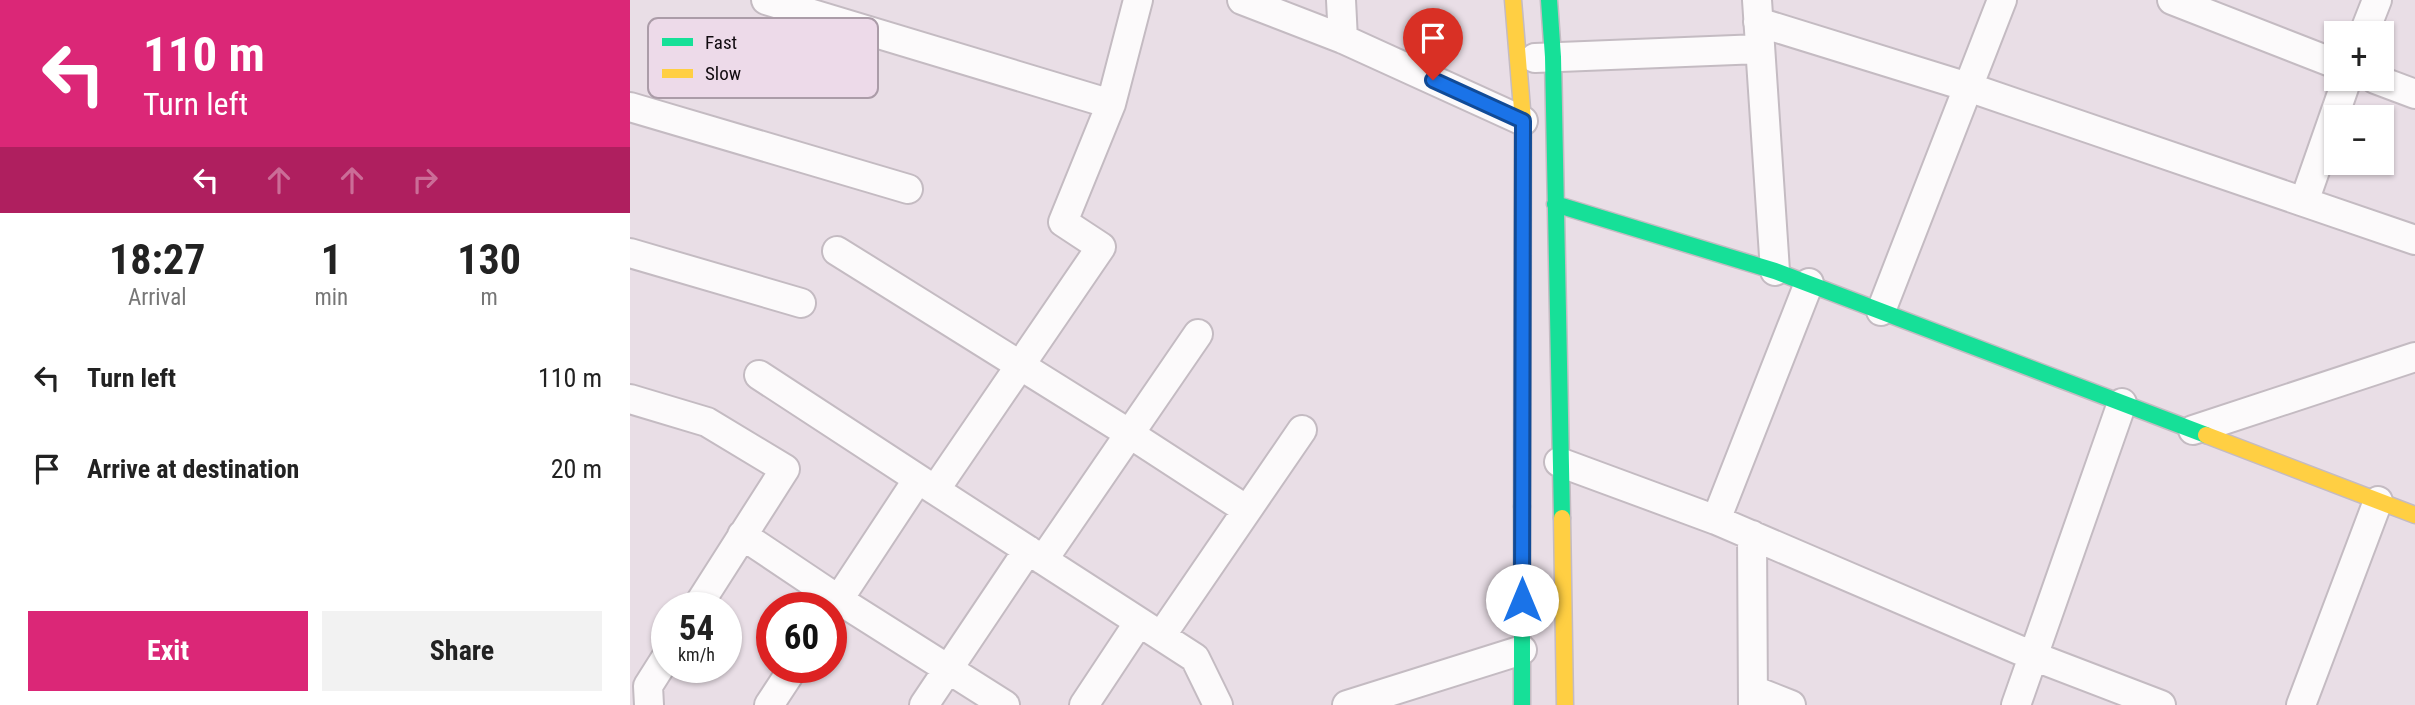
<!DOCTYPE html>
<html lang="en">
<head>
<meta charset="utf-8">
<style>
	body { margin:0; font-family:"Roboto Condensed",sans-serif; background:#f2f2f2; color:#222; height:100vh; display:flex; flex-direction:column; font-size:26px; white-space:nowrap }
	* { box-sizing:border-box; margin:0 }
	p { font-size:23px; color:#767676 }
	.icon { flex:none; width:38px; height:38px; fill:none; stroke:currentColor; stroke-width:2; stroke-linecap:round; stroke-linejoin:round }
	.map { position:relative; flex:1; overflow:hidden }
	.panel { display:flex; flex-direction:column; background:#fff; width:630px }
	.panel>* { flex:none }
	.top-card { background:#db2777; color:#fff; overflow:hidden }
	.tools { position:absolute; left:1694px; top:21px; display:grid; gap:14px }
	.tools a { display:grid; place-items:center; width:70px; height:70px; border-radius:0px; background:#fff; box-shadow:0 2px 5px #0004; font-size:35px }
	.speed { position:absolute; left:21px; top:592px; display:flex; gap:14px; font-size:35px; font-weight:700; text-align:center }
	.speed>* { display:grid; place-content:center; width:91px; height:91px; border-radius:50%; background:#fff; box-shadow:0 2px 5px #0004; line-height:1 }
	.speed small { font-size:18px; font-weight:400 }
	.speed .limit { border:10px solid #d22; background:#fff; color:#111 }
	.pin { position:absolute; display:grid; place-items:center; width:60px; height:60px; color:#fff; margin:-72px -30px; border-radius:50% 50% 50% 0; rotate:-45deg; box-shadow:0 0 7px #0007 }
	.pin .icon { rotate:45deg }
	.me { position:absolute; width:77px; margin:-38px; rotate:0deg; stroke-linejoin:round; filter:drop-shadow(0 0 5px #0008) }
	.turn { display:flex; align-items:center; gap:24px; height:147px; padding:0 28px; font-size:32px }
	.turn .icon { width:91px; height:91px; stroke-width:2.5 }
	.turn b { display:block; font-size:49px; line-height:60px }
	.lanes { display:flex; align-items:center; height:66px; padding:0 28px; background:#0003; justify-content:center; gap:35px; direction:ltr }
	.lanes .off { opacity:.35 }
	.eta { display:flex; justify-content:space-evenly; align-items:center; height:119px; text-align:center }
	.eta b { font-size:42px; font-weight:700; line-height:49px }
	.action { display:flex; gap:14px; margin-top:auto; padding:14px 28px }
	.action a { flex:1; height:80px; border-radius:0px; background:#db2777; color:#fff; font-size:28px; font-weight:700; line-height:80px; text-align:center }
	.action a+a { background:#f2f2f2; color:#222 }
	ul { padding:0; list-style:none }
	li { display:flex; align-items:center; gap:21px; height:91px; padding:0 28px }
	li div { flex:1 }
	li b { display:block; font-size:26px }
	li em { font-style:normal }
	main { display:flex; flex:1; min-height:0 }
	.map>svg:first-child { display:block }
</style>
</head>
<body>
<main>
<section class="panel">
<div class="top-card">
<div class="turn"><svg class="icon" aria-label="left" viewBox="0 0 24 24"><path d="M17 20v-9H6M10 6l-5 5 5 5"/></svg><div><b>110 m</b>Turn left</div></div>
<div class="lanes"><svg class="icon" aria-label="left" viewBox="0 0 24 24"><path d="M17 20v-9H6M10 6l-5 5 5 5"/></svg><svg class="icon off" aria-label="ahead" viewBox="0 0 24 24"><path d="M12 20V5M6 11l6-6 6 6"/></svg><svg class="icon off" aria-label="ahead" viewBox="0 0 24 24"><path d="M12 20V5M6 11l6-6 6 6"/></svg><svg class="icon off" aria-label="right" viewBox="0 0 24 24"><path d="M7 20v-9h11M14 6l5 5-5 5"/></svg></div>
</div>
<div class="eta">
<div><b>18:27</b><p>Arrival</p></div>
<div><b>1</b><p>min</p></div>
<div><b>130</b><p>m</p></div>
</div>
<ul>
<li><svg class="icon" aria-label="left" viewBox="0 0 24 24"><path d="M17 20v-9H6M10 6l-5 5 5 5"/></svg><div><b>Turn left</b></div><em>110 m</em></li>
<li><svg class="icon" aria-label="arrive" viewBox="0 0 24 24"><path d="M6 21V4h12l-3 4 3 4H6"/></svg><div><b>Arrive at destination</b></div><em>20 m</em></li>
</ul>
<div class="action"><a>Exit</a><a>Share</a></div>
</section>
<div class="map">
<svg width="1785" height="705" viewBox="0 0 1785 705">
	<rect width="100%" height="100%" fill="#e9dee6"/>
	<g fill="none" stroke-linecap="round" stroke-linejoin="round">
		<defs>
			<path id="street" d="M136,0L481,104
				M612,0L713,39L893,121
				M711,0L713,39
				M1127,0L1145,271
				M1542,0L1706,64
				M1128,22L1338,87L1785,240
				M1734,33L1747,0
				M905,58L1130,49
				M1745,79L1785,94
				M0,107L278,189
				M1674,202L1717,79
				M207,251L500,434L617,510
				M0,253L171,303
				M1251,311L1372,0
				M129,375L305,490L471,247L433,222L481,104L508,0
				M0,399L77,422L155,469L67,607
				M1563,430L1785,357
				M929,462L1086,520L1403,656L1531,705
				M305,490L565,658L588,705
				M1086,520L1179,283
				M112,535L209,600L375,705
				M1122,535L1123,705
				M413,560L568,334
				M201,611L288,479
				M531,636L672,430
				M1123,690L1161,705
				M19,705L18,686L37,656
				M139,705L164,667
				M294,705L398,550
				M454,705L509,622
				M717,705L892,650
				M1386,705L1492,403
				M1671,705L1748,501"/>
			<path id="fast" d="M919,0L923,57L932,518
				M925,204L1145,271L1576,435
				M892,705V506"/>
			<path id="slow" d="M883,0L893,121L892,506
				M1576,435L1785,515
				M932,518L935,705"/>
		</defs>
		<!-- street casing -->
		<use href="#street" stroke="#c4bbc2" stroke-width="32"/>
		<!-- fast casing -->
		<use href="#fast" stroke="#c4bbc2" stroke-width="19"/>
		<!-- slow casing -->
		<use href="#slow" stroke="#c4bbc2" stroke-width="19"/>
		<!-- street -->
		<use href="#street" stroke="#fcfafb" stroke-width="28"/>
		<!-- fast -->
		<use href="#fast" stroke="#16e098" stroke-width="16"/>
		<!-- slow -->
		<use href="#slow" stroke="#ffcf43" stroke-width="16"/>
	</g>
	<g fill="none" stroke-linecap="round" stroke-linejoin="round">
		<defs>
			<path id="route" d="M803,80L893,121L892,600"/>
		</defs>
		<!-- route casing -->
		<use href="#route" stroke="#114b97" stroke-width="18"/>
		<!-- route -->
		<use href="#route" stroke="#1a73e8" stroke-width="12"/>
	</g>
	<!-- legend -->
	<rect x="18" y="18" width="230" height="80" rx="10" fill="#eddae9" stroke="#ab9ca8" stroke-width="2"/>
	<rect x="32" y="38" width="31" height="8" fill="#16e098"/>
	<rect x="32" y="69" width="31" height="9" fill="#ffcf43"/>
	<g font-size="19" fill="#110b10">
		<text x="75" y="49">Fast</text>
		<text x="75" y="80">Slow</text>
	</g>
</svg>
<div class="tools">
<a>+</a>
<a>−</a>
</div>
<div class="speed"><div>54<small>km/h</small></div><div class="limit">60</div></div>
<div class="pin" style="left:803px;top:80px;background:#d93025"><svg class="icon" aria-label="arrive" viewBox="0 0 24 24"><path d="M6 21V4h12l-3 4 3 4H6"/></svg></div>
<svg class="me" style="left:892px;top:600px" viewBox="-20 -20 40 40"><circle r="19" fill="#fff"/><path d="M0-13L10 11 0 6-10 11z" fill="#1a73e8"/></svg>
</div>
</main>
</body>
</html>
